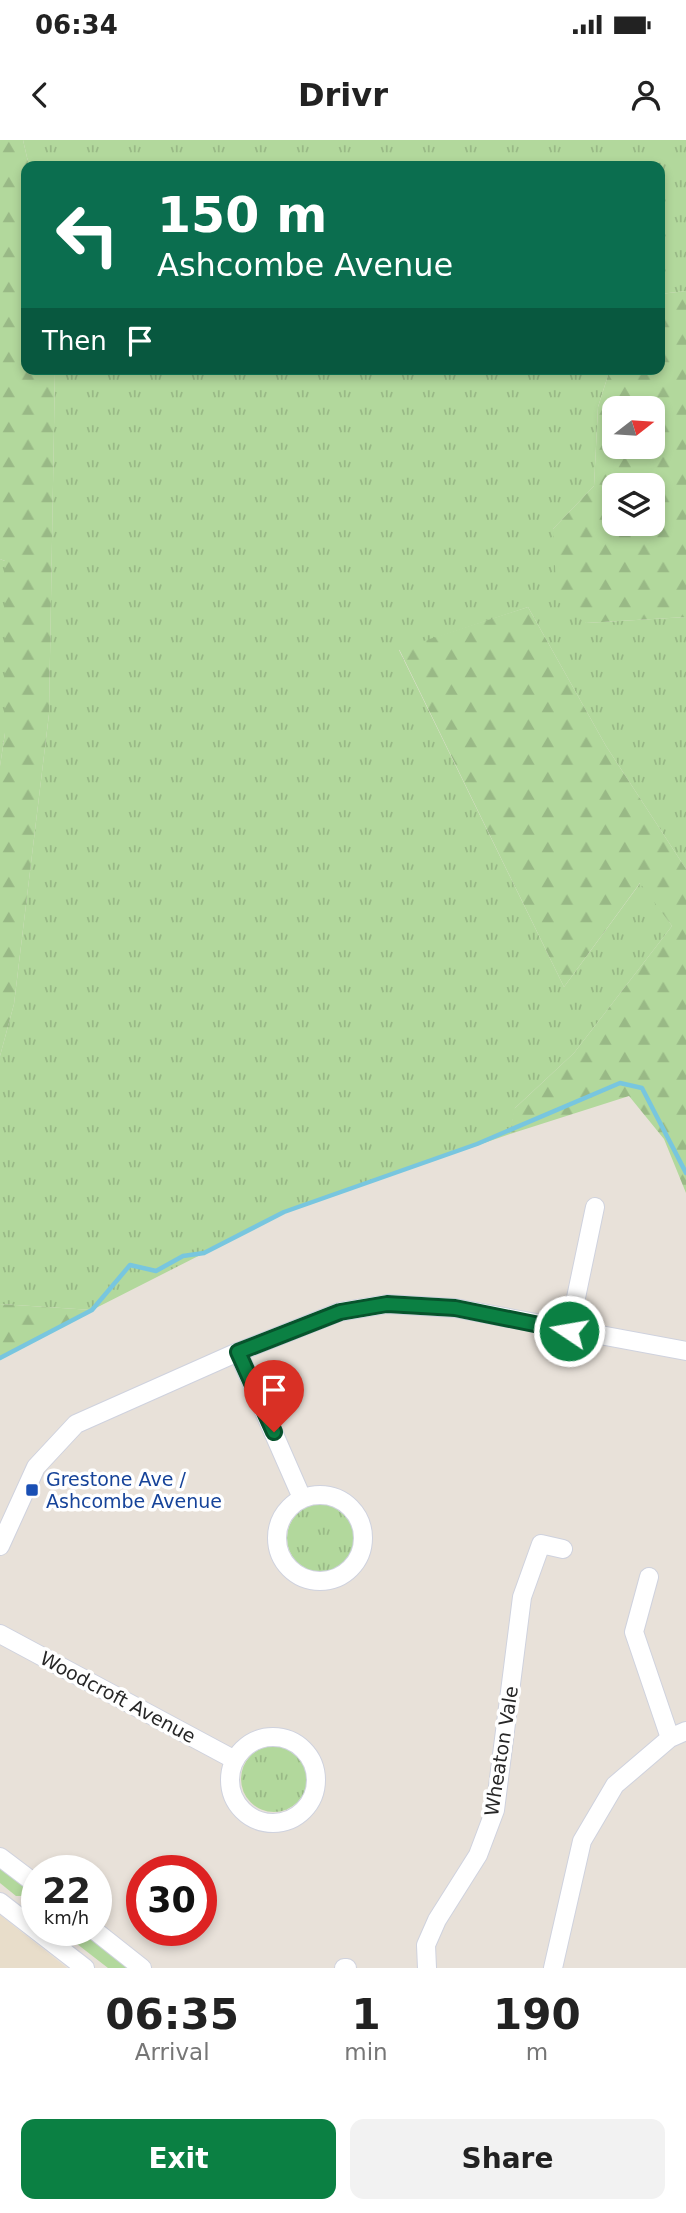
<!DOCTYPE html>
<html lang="en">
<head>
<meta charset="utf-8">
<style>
	body { margin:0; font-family:"DejaVu Sans",sans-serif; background:#f2f2f2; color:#222; height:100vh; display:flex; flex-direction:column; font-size:26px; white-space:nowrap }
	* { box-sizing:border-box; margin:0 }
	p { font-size:23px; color:#767676 }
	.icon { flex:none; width:38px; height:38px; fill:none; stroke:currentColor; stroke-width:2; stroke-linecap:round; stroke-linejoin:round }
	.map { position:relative; height:1828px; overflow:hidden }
	.sheet { display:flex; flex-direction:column; background:#fff; flex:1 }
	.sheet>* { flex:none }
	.top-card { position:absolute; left:21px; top:21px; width:644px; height:214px; border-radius:14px; box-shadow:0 4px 10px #0003; background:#0b6e4f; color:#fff; overflow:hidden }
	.needle { width:46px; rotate:73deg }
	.controls { position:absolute; left:602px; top:256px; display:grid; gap:14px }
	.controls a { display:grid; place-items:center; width:63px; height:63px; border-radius:14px; background:#fff; box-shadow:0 4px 10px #0003; font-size:35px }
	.speed { position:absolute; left:21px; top:1715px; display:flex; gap:14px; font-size:35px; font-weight:700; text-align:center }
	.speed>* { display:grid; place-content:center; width:91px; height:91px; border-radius:50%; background:#fff; box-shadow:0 4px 10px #0003; line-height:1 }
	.speed small { font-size:18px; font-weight:400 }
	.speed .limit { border:10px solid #d22; background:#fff; color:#111 }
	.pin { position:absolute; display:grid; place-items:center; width:60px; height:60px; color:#fff; margin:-72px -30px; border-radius:50% 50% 50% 0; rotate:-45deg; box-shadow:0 0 7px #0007 }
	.pin .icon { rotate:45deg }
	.me { position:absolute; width:77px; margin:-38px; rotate:282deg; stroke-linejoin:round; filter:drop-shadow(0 0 5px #0008) }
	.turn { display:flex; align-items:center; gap:24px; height:147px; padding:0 21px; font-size:32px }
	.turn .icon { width:91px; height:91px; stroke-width:2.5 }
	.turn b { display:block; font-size:49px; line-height:60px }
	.then { display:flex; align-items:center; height:66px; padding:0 21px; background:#0003; gap:14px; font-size:26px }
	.eta { display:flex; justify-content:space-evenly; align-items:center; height:119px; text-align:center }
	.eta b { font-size:42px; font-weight:600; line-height:49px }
	.button { display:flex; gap:14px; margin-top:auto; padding:14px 21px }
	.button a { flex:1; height:80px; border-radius:14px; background:#0b8043; color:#fff; font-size:28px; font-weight:600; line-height:80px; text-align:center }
	.button a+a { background:#f2f2f2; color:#222 }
	.status { display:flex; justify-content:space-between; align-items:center; height:49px; padding:0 35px; background:#fff; direction:ltr }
	.status svg { height:19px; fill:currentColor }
	header { display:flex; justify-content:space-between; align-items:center; height:91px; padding:0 21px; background:#fff; font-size:32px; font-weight:600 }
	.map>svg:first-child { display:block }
</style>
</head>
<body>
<div class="status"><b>06:34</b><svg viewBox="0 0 49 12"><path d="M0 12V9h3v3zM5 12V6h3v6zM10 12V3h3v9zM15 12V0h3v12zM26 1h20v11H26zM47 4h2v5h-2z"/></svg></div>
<header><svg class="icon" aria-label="back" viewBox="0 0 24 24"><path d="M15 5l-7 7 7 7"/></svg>Drivr<svg class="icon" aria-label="person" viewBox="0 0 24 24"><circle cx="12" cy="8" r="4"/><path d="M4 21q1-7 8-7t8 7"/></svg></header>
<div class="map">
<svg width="686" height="1828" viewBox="0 0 686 1828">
	<defs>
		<pattern id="grass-tufts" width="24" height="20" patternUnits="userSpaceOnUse" patternTransform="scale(1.75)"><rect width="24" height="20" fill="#b2d89c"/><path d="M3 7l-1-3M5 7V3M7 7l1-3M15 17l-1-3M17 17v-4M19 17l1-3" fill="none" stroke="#99b986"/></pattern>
		<pattern id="forest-firs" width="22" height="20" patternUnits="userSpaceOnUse" patternTransform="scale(1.75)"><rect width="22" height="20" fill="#b2d89c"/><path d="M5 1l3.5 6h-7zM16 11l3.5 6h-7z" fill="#99b986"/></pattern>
	</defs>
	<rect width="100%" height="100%" fill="#e8e1d9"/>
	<!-- education -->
	<path fill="#e8ddca" d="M0,1775L67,1828H0Z"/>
	<!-- grass -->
	<path fill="url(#grass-tufts)" d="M23,0H686V151L660,154V26H29Z
		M55,229H610L598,267L594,346L553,389L586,483L686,477V729L606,606L528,467L399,510L564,847L641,742L672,786L574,913L515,968L510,994L285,1072L92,1170L0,1164V916L14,864L49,574Z
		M0,419L5,421V593L0,626Z
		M287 1398a34 34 0 1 1 68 0a34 34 0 1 1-68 0Z
		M241 1639a33 33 0 1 1 66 0a33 33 0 1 1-66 0Z
		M0,1723L32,1751L28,1756H16L0,1743Z
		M59,1790H86L134,1828H108Z"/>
	<!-- forest -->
	<path fill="url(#forest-firs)" fill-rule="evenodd" d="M0,0H23L29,26H26V229H55L49,574L14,864L0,916V626L5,593V421L0,419Z
		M686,151V477L586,483L557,461L553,389L594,346L598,267L610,229H660V154ZM614,268H653V306H614ZM614,345H653V383H614Z
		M528,467L606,606L686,729V1053L664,999L629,956L510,994L514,969L574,913L672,786L640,743L564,847L399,509Z
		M0,1164L92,1170L0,1218Z"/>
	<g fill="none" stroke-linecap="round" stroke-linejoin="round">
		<!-- stream -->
		<path stroke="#78c6df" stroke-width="4.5" d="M0,1218L92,1170L130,1125L156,1131L183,1116L204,1113L284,1072L477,1004L620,943L642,948L686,1033"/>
		<defs>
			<path id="minor" d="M569,1191L595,1067
				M238,1212L302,1358
				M277 1398a43 43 0 1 1 86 0a43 43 0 1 1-86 0Z
				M0,1406L36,1327L76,1284L238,1212L339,1172L387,1164L455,1168L686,1211
				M649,1437L634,1492L670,1598
				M0,1494L235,1620
				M230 1640a43 43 0 1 1 86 0a43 43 0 1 1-86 0Z
				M0,1717L37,1745
				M0,1762L85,1828
				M94,1790L142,1828
				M344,1828H347
				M427,1828L426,1805L437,1780L478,1715L495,1670L522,1457L541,1404L563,1409
				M553,1828L582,1701L615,1645L670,1598L686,1591"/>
		</defs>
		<!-- minor casing -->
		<use href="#minor" stroke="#cfd2de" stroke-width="20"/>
		<!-- minor -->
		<use href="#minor" stroke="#fff" stroke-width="18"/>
	</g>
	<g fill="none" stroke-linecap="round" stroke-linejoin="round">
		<defs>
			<path id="route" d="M274,1292L238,1212L340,1172L387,1164L455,1168L569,1191"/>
		</defs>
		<!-- route casing -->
		<use href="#route" stroke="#07532c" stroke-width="18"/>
		<!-- route -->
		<use href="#route" stroke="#0b8043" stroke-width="12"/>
	</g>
	<!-- markers -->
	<rect fill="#1a4fb4" stroke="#fff" stroke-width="2.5" x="25" y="1343" width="14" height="14" rx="3.5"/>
	<g text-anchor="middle" stroke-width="7" stroke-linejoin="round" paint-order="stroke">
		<!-- transit labels -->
		<g font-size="19" fill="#164399" stroke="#fff" text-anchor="start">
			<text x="46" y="1346">Grestone Ave /<tspan x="46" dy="22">Ashcombe Avenue</tspan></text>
		</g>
		<!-- street labels -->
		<g font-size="19" fill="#272727" stroke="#fff">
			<text transform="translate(118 1557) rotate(28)" y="7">Woodcroft Avenue</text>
			<text transform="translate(501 1611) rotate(-81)" y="7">Wheaton Vale</text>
		</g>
	</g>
</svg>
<div class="controls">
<a><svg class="needle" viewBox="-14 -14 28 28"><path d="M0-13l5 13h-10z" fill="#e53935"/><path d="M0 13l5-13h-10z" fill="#767676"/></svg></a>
<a><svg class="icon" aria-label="layers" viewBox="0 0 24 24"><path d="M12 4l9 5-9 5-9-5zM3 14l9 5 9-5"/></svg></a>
</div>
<div class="speed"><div>22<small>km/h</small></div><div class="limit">30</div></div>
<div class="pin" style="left:274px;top:1292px;background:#d93025"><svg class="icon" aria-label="arrive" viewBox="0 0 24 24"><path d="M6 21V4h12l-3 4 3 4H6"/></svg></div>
<svg class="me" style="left:569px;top:1191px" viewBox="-20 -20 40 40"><circle r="17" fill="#0b8043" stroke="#fff" stroke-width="3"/><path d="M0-11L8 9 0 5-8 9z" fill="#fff"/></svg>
<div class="top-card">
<div class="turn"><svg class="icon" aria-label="left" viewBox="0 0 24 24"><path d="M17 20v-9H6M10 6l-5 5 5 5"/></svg><div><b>150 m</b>Ashcombe Avenue</div></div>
<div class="then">Then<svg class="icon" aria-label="arrive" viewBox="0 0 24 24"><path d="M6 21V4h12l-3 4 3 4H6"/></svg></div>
</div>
</div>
<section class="sheet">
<div class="eta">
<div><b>06:35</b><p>Arrival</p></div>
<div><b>1</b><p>min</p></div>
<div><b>190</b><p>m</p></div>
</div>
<div class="button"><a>Exit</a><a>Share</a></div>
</section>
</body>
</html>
